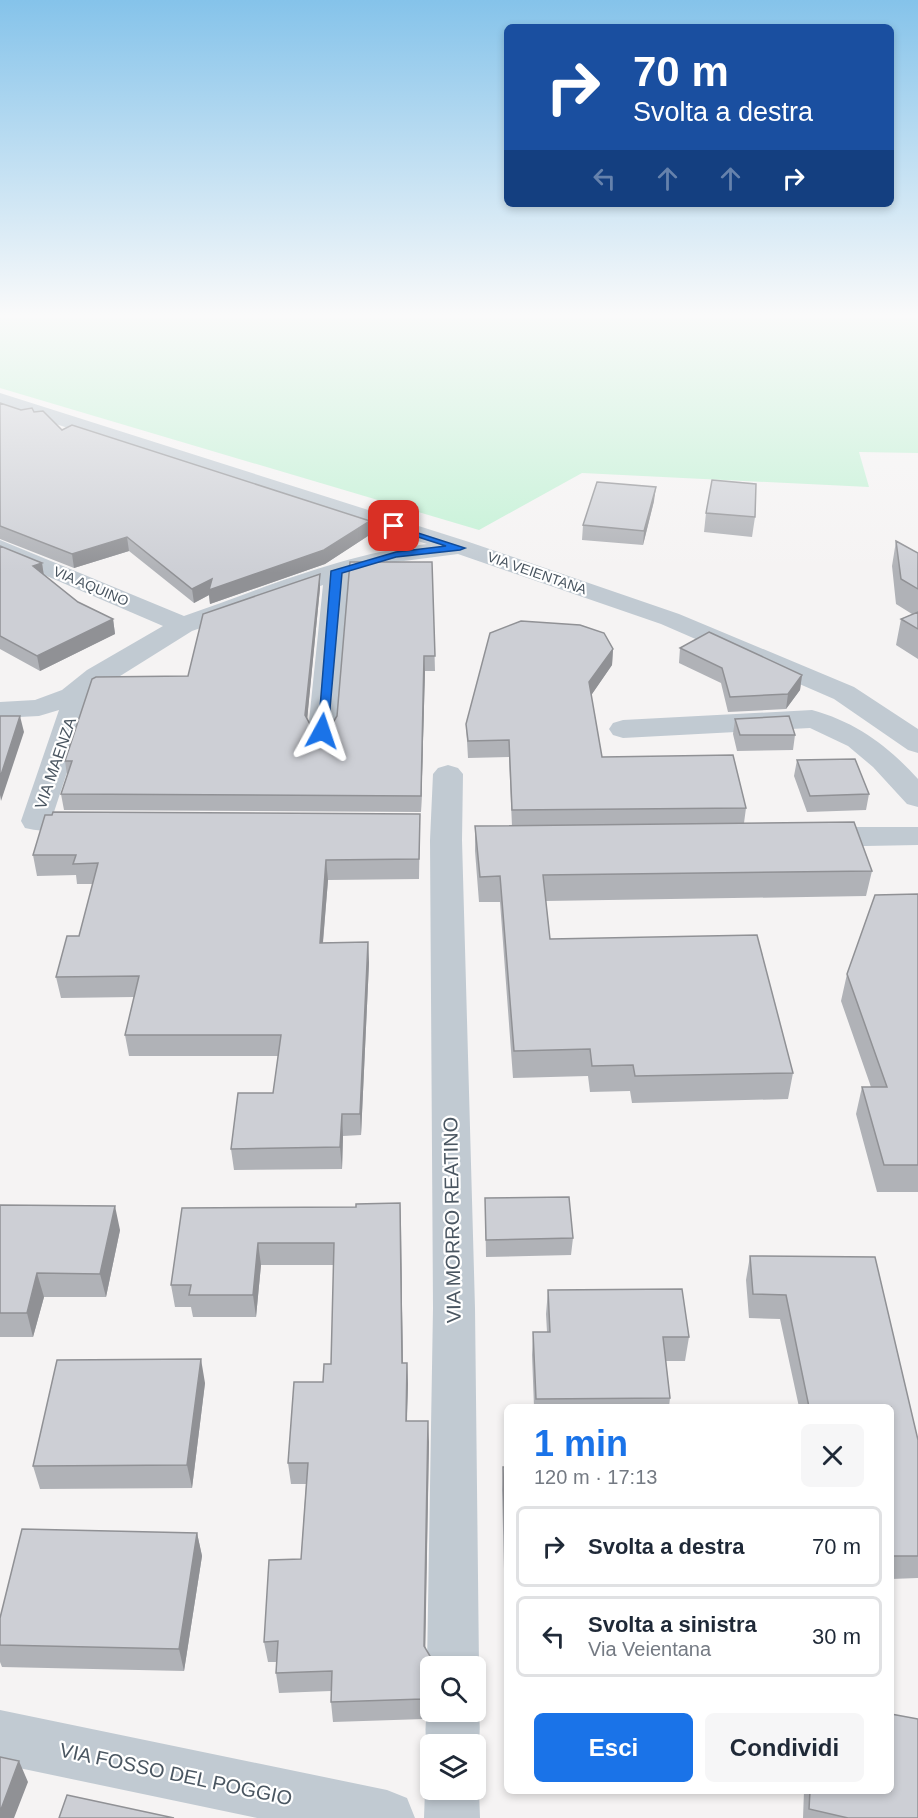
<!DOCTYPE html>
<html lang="it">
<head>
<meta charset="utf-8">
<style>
	body { margin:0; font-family:Arial,sans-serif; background:#f6f6f7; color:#1f2937; height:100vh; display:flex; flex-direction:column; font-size:22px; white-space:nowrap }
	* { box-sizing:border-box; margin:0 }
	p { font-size:20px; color:#747a83 }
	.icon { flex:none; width:33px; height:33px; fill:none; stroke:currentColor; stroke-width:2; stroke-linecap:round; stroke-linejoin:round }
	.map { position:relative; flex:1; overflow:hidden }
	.details { position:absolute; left:504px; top:1404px; width:390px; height:390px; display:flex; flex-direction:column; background:#fff; border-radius:9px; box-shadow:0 3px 9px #0003 }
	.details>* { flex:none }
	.guide { position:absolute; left:504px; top:24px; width:390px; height:183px; border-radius:9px; box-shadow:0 3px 9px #0003; background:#1a4fa0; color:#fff; overflow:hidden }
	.tools { position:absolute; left:420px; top:1656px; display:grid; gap:12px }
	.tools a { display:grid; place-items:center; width:66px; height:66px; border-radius:9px; background:#fff; box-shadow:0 3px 9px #0003; font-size:30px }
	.pin { position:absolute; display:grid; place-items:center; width:51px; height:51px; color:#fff; margin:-26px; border-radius:12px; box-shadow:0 3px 9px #0006 }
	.me { position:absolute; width:66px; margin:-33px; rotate:5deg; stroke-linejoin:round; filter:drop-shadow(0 0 4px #0008) }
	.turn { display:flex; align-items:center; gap:21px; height:126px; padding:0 30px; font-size:27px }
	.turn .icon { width:78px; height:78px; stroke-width:2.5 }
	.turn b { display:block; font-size:42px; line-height:51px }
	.lanes { display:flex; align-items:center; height:57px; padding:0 30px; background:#0003; justify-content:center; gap:30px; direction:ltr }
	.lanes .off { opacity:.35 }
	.round { display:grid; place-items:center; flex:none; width:63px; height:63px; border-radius:9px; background:#f6f6f7 }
	.head { display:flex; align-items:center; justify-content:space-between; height:102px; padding:0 30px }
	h1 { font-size:36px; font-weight:600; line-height:45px; color:#1a73e8 }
	.primary-button { display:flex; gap:12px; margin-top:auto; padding:12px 30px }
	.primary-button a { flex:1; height:69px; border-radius:9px; background:#1a73e8; color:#fff; font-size:24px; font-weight:600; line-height:69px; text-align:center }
	.primary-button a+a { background:#f6f6f7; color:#1f2937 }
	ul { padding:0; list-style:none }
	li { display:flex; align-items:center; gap:18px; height:81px; margin:0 12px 9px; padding:0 18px; border:3px solid #e0e1e3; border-radius:9px }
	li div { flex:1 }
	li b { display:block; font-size:22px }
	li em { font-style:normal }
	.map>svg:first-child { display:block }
</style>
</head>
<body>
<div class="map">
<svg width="918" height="1818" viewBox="0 0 918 1818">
	<rect width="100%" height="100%" fill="#f5f3f3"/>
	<!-- green -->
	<path fill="#c3f1d5" d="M0,318H918V453L859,452L869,487L582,473L479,530L0,388Z"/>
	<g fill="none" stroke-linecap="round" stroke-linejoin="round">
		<!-- minor -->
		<path fill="#c1cad2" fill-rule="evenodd" d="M0,393L469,542L679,614L854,687L918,729V753L908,750L834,699L661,624L458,554L396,562L349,575L336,731L332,737L322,740L312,737L308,731L323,585L192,631L93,693L54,812L99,814L103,821L99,828C77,833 47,833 25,828L21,821L59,710L39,716L0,718V702L35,700L62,690L87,670L163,626L0,556V540L184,616C264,588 343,554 427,544L0,406Z
			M812,710C856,722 888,746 918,779V807L907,804L873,767L848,746L810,728L623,738L613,735L609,729L613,723L623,720Z
			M448,765L458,768L463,774L462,840L475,1308L479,1666L476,1674V1666H430V1674L427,1666L433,1308L430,840L433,774L438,768Z
			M813,827H918V845L813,847L802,844L797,837L802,830Z
			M430,1703V1712H476V1703C481,1717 481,1738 476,1752V1744H430V1757C424,1740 424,1720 430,1703Z
			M0,1710L387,1790L407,1798L415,1818H257L0,1764Z
			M430,1776V1790H476V1781L479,1790L480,1818H424L425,1790Z"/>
	</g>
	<!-- wall -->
	<path fill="#b0b2b7" d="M0,403L21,410L34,412L62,430L370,521L371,534L325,564L210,604L209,595L194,603L129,551L74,568L0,539Z
		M654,501L643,545L582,540L583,525Z
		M706,513L755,517L752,537L704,532Z
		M896,541L918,553V659L896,645L901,619L912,614L896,604L892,566Z
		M0,546L42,563L44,575L78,602L113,619L115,634L40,671L0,649Z
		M432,562L435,671H425L421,812L64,810L61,794L67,775L65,761L188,676L320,588L307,719L310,724L322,727L332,724Z
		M680,648L802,675L800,690L786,709L728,712L721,683L679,663Z
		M613,649L612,665L591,695L602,757L746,808L744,823L872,871L866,896L546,901L550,939L793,1073L788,1099L632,1103L630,1091L590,1092L588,1076L513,1078L500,902H479L475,851V826H512L509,757L468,758L466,724Z
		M735,719L795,735L793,750L737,751L733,734Z
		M797,760L869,794L866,810L807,812L794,776Z
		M420,814L419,879L328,880L323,943L368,942L369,963L361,1135L343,1136L342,1169L234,1170L231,1149L273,1093L278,1056H129L125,1035L134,997L61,998L56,977L79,936L93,884H77L76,875L37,876L33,855Z
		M918,894V1192H877L856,1114L862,1087H871L841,1001L847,974Z
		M485,1198L573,1238L571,1255L486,1257Z
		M400,1203L403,1363H407L408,1384L407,1421L429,1442L425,1647L428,1702L424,1719L333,1722L331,1702V1691L279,1693L276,1673L277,1662H268L264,1642L301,1559L306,1484H291L288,1463L331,1364L334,1265H261L256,1317H193L191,1307H175L171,1285L182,1208L356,1207Z
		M0,1205L120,1230L106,1297H44L33,1337H0Z
		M750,1256L875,1257L918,1440V1578L891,1579V1407H799L780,1319L749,1318L746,1280Z
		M548,1290L689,1337L685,1361H666L670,1398L669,1407H534L532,1355L533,1332H547L546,1314Z
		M205,1383L192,1488L40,1489L33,1466Z
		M503,1467H507V1569H504L502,1490Z
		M197,1533L202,1556L184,1671L2,1667L0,1662V1618Z
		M804,1791H891L918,1818H803Z"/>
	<!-- shaded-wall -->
	<path fill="#909195" d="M656,487L654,501L643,545L644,531Z
		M370,521L371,534L325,564L210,604L209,595L194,603L192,589L212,579Z
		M127,537L129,551L74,568L72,554Z
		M42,563L44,577L33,566Z
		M320,574V588L306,731L305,715Z
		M113,619L115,634L40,671L37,656Z
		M613,649L612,665L588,700L589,682Z
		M424,656L425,671L421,812V796Z
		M802,675L800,690L786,709L788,694Z
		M20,716L24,732L1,801L0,795V778Z
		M326,860L328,880L321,964L320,943Z
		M368,942L369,963L361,1135L360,1114Z
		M342,1114L343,1136L342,1169L340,1147Z
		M400,1203L401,1225L403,1384L402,1363Z
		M115,1206L120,1230L106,1297L100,1274Z
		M258,1243L261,1265L256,1317L253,1295Z
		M37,1273L44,1297L33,1337L27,1313Z
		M201,1359L205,1383L192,1488L187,1465Z
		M407,1363L408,1384L406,1443V1421Z
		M428,1421L429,1442L425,1666L424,1646Z
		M197,1533L202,1556L184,1671L179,1649Z
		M430,1681V1701L428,1702L424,1719L423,1699L427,1682Z
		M19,1761L28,1782L14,1818H0V1812Z"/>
	<!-- building -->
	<path fill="#cdcfd5" stroke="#909195" stroke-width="1.5" d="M0,403L21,410L32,408L34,412L43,411L62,430L72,425L370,521L324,550L209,590L212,579L192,589L127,537L72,554L0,526Z
		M712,480L756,484L755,517L706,513Z
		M597,482L656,487L644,531L583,525Z
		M896,541L918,553V589L901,579Z
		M0,546L42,563L33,566L78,602L113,619L37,656L0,636Z
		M350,562H432L435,656H424L421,796L61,794L72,761H65L92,679L96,677L188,676L203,614L320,574L305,715L310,724L322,727L332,724L337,716Z
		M918,612V629L901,619Z
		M521,621L580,625L604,633L613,649L589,682L602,757L733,755L746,808L512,810L509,740L468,741L466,724L490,633Z
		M709,632L802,675L788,694L730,697L722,668L680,648Z
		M0,716H20L0,778Z
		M789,716L795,735H740L735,719Z
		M855,759L869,794L810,796L797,760Z
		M53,812L420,814L419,859L326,860L320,943L368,942L360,1114H342L340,1147L231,1149L238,1093H273L281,1035H125L139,976L56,977L67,936H79L98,863L73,864L76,855H33L45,815H52Z
		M854,822L872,871L543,875L550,939L757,935L793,1073L635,1076L633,1065L592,1066L590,1049L514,1051L500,876L480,877L475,826Z
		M918,894V1165H884L862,1087H887L847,974L875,895Z
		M569,1197L573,1238L486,1240L485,1198Z
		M400,1203L402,1363H407L406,1421H428L424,1646L430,1656V1681L427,1682L423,1699L331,1702L332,1671L276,1673L278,1641L264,1642L269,1560L301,1559L308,1463H288L294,1382H323L324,1364H331L334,1243H258L253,1295H189L191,1285H171L182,1208L356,1207V1204Z
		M0,1205L115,1206L100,1274L37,1273L27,1313H0Z
		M750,1256L875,1257L918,1440V1556H891V1407H809L786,1295L753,1294Z
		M682,1289L689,1337H663L670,1398L536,1399L533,1332H550L548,1290Z
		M201,1359L187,1465L33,1466L57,1360Z
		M503,1467H507V1546H505Z
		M22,1529L197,1533L179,1649L0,1645V1618Z
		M891,1714L918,1719V1818H848L809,1809L810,1791H891Z
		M0,1757L19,1761L0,1812Z
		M67,1795L174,1818H59Z"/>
	<!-- sky -->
	<linearGradient id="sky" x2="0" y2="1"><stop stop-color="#85c3ea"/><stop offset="0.55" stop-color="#fafafa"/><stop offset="1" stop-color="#fafafa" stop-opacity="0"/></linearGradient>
	<rect width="918" height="573" fill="url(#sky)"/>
	<!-- route -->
	<path fill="#1a73e8" stroke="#114b97" stroke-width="1.5" d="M390,524L465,548L460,550L396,557L342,573L328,731L318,733L331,571L396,552L446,546L390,528Z"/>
	<g text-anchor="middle" stroke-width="4.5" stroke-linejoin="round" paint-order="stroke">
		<!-- far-street labels -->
		<g font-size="14" fill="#4a5661" stroke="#fff">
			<text transform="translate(537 573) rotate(19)" y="5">VIA VEIENTANA</text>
			<text transform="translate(91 586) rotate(23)" y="5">VIA AQUINO</text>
		</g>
		<!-- street labels -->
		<g font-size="16" fill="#4a5661" stroke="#fff">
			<text transform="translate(55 763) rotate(-71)" y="6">VIA MAENZA</text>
		</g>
		<!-- near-street labels -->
		<g font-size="20" fill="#4a5661" stroke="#fff">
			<text transform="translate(452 1220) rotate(-91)" y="7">VIA MORRO REATINO</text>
			<text transform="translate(176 1774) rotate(12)" y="7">VIA FOSSO DEL POGGIO</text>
		</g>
	</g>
</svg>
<div class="tools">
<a><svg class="icon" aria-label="search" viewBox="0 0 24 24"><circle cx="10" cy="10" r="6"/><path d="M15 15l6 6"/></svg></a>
<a><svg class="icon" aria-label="layers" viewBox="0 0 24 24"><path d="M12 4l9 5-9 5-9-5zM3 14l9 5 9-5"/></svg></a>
</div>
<div class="pin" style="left:394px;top:526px;background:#d93025"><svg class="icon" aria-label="arrive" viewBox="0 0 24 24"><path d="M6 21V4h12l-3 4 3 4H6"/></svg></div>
<svg class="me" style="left:322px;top:731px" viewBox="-20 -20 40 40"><path d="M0-17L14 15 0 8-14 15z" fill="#1a73e8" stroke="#fff" stroke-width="4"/></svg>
<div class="guide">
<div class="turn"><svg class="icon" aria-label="right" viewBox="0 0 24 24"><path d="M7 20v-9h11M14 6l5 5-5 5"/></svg><div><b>70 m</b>Svolta a destra</div></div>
<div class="lanes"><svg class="icon off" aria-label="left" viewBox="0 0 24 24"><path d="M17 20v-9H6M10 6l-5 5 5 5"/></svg><svg class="icon off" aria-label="ahead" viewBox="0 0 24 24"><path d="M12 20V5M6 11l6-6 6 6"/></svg><svg class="icon off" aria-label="ahead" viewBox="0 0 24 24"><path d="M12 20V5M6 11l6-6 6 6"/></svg><svg class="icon" aria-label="right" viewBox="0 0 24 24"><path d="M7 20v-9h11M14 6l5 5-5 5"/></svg></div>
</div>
<section class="details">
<div class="head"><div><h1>1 min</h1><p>120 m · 17:13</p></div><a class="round"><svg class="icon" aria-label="close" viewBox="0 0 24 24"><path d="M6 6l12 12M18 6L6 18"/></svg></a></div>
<ul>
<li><svg class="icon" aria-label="right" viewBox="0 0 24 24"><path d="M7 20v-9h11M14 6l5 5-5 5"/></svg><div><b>Svolta a destra</b></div><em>70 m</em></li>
<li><svg class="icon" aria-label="left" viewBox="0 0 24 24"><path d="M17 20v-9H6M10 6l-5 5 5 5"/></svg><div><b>Svolta a sinistra</b><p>Via Veientana</p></div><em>30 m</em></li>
</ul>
<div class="primary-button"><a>Esci</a><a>Condividi</a></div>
</section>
</div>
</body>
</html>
